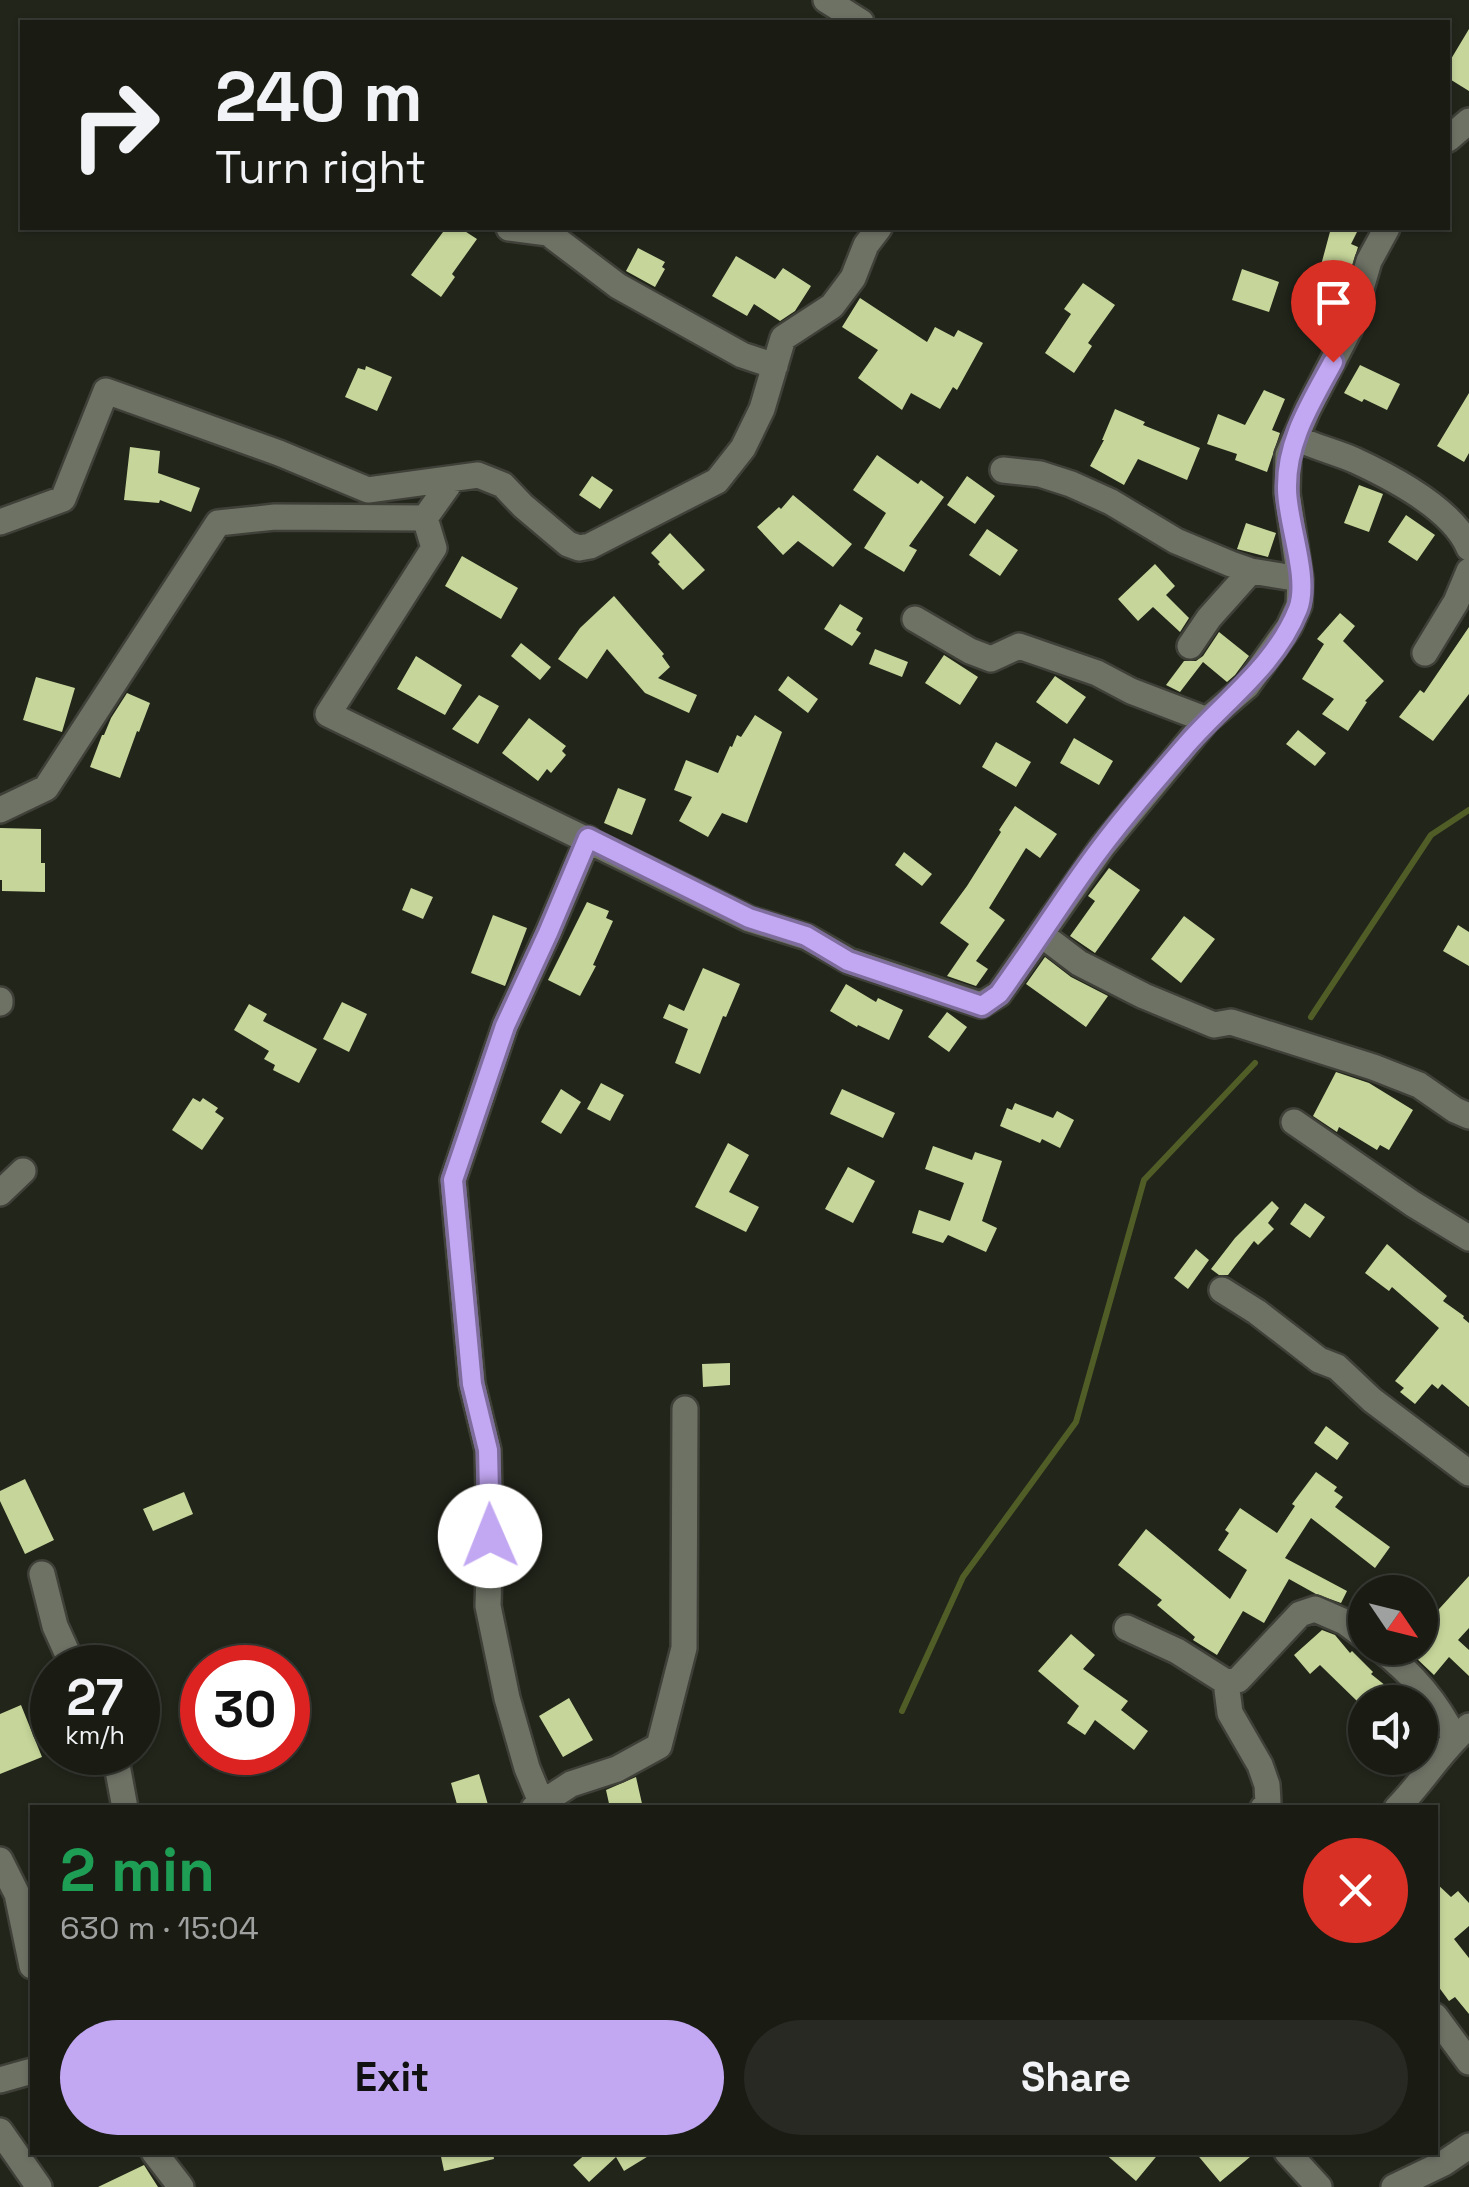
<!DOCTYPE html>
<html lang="en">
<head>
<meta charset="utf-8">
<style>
	body { margin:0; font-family:"Space Grotesk",sans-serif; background:#272922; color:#f1f3f6; height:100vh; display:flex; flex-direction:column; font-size:38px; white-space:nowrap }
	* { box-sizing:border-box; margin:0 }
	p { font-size:32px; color:#9fa1a0 }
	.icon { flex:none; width:55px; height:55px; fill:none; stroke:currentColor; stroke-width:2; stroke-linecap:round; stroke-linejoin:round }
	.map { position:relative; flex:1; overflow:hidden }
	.panel { position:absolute; left:30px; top:1805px; width:1408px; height:350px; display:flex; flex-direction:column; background:#1a1c14; border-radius:0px; box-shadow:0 2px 8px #0004,0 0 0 2px #383a34 }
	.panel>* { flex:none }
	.guide { position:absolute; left:20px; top:20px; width:1430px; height:210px; border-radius:0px; box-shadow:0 2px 8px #0004,0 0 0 2px #383a34; background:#1a1c14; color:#f1f3f6; overflow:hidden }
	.needle { width:65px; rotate:125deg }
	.buttons { position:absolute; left:1348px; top:1575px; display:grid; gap:20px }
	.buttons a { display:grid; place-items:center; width:90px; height:90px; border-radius:50%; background:#1a1c14; box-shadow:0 2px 8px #0004,0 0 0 2px #383a34; font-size:50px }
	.speed { position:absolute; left:30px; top:1645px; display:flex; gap:20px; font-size:50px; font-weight:700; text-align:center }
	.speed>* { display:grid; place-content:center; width:130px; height:130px; border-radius:50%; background:#1a1c14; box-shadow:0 2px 8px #0004,0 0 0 2px #383a34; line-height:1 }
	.speed small { font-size:25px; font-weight:400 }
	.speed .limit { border:15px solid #d22; background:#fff; color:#111 }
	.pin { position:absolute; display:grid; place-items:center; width:85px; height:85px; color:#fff; margin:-102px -42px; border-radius:50% 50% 50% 0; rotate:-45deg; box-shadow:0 0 10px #0007 }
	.pin .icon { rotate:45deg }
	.me { position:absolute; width:110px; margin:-55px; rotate:359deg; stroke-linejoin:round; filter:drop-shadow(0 0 8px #0008) }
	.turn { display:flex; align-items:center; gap:35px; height:210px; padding:0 30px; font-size:45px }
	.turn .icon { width:130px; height:130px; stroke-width:2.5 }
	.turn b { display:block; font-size:70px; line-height:85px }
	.round { display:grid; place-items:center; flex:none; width:105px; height:105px; border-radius:52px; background:#272922 }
	.summary { display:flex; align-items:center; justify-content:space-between; height:170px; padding:0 30px }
	h1 { font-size:60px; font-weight:800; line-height:75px; color:#1e9e55 }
	.button { display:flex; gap:20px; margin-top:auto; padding:20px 30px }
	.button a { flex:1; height:115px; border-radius:60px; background:#c2a7f2; color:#111; font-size:40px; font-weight:800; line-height:115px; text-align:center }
	.button a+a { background:#272922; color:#f1f3f6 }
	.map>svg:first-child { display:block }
</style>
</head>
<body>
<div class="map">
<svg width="1469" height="2187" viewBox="0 0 1469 2187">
	<rect width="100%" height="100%" fill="#22251a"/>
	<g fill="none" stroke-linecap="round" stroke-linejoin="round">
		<!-- stream -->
		<path stroke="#515d26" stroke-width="6" d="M1311,1017L1431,835L1469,810
			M902,1711L963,1577L1076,1422L1144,1180L1255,1063"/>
	</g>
	<!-- building -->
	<path fill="#c6d69a" d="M1469,29V91L1448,78V64Z
		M446,228H460L477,239L452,274L455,277L441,297L411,275Z
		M1331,228H1359L1351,244L1358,247L1334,324L1328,335L1300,320L1320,281L1317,280Z
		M638,248L665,262L662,267L665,269L655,287L626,271Z
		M736,256L775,279L783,268L811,286L795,311L780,321L754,304L747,316L712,296Z
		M1242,269L1279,282L1269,312L1232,300Z
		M1083,283L1115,305L1088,343L1092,346L1074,373L1045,353L1071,314L1064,309Z
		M860,298L927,342L935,327L954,337L958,330L983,343L957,390L953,387L940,409L911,393L902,410L858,378L878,350L842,327Z
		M1360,365L1400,384L1387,410L1364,399L1362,402L1344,393Z
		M366,366L392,377L377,411L345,397L358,368L365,370Z
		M1264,390L1285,399L1272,430L1280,433L1267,472L1235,460L1237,454L1207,444L1218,414L1245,425Z
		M1469,393V453L1464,462L1437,446Z
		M1115,409L1145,422L1143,425L1200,448L1187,480L1138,459L1124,485L1090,466L1104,440H1102Z
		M130,447L160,451L158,473L200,488L191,512L160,500L159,503L124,500Z
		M877,455L918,484L921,480L944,497L909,546L917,550L904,572L864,548L886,513L853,490Z
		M592,476L613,490L600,509L579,495Z
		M967,476L995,496L975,524L947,505Z
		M1359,485L1383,494L1369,532L1344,523Z
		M793,495L852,544L833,567L798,541L783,555L757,527L779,507L781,509Z
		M1406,515L1435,535L1417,561L1388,542Z
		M1246,523L1276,533L1268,557L1237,549Z
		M987,529L1018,550L1000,576L969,555Z
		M670,533L705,570L683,590L658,564L660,562L651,553Z
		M462,556L518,588L501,619L445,586Z
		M1155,564L1175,586L1166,595L1189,618L1180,632L1153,607L1138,621L1118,599Z
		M614,596L664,654L662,656L670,667L658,678L697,695L689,713L645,693L607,649L587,679L558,659L580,628Z
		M840,604L863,618L856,630L861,633L852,646L824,629Z
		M1340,613L1355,626L1343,641L1384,681L1365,701L1367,702L1348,731L1322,714L1334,699L1302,679L1324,644L1317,639Z
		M1469,627V694L1433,741L1399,717L1420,690L1424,693Z
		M1219,632L1249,656L1235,675L1227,682L1203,662L1180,692L1166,685L1184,661H1196L1203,656Z
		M521,643L551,667L540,680L511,656Z
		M875,649L908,662L902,677L869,664Z
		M944,655L978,677L960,705L925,683Z
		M416,656L462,685L445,715L397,689Z
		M788,676L818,699L808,713L778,690Z
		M1055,676L1086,697L1067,724L1036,702Z
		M36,677L75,688L62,732L23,720Z
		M127,693L150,703L139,732L137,731L120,778L90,767L102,735H104L111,718Z
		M479,695L499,706L478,744L452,729Z
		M755,715L782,732L747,823L722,813L708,837L679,821L692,797L674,790L686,760L718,773L730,746L732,747L737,735L741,737Z
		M529,718L566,746L562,751L566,755L551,773L547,769L538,781L502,753Z
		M1298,730L1326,753L1315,766L1286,744Z
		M1074,738L1113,761L1099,785L1060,763Z
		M996,742L1031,762L1016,787L982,767Z
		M618,788L646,799L632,835L604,823Z
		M1015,806L1057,834L1040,858L1026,848L989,908L1005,920L976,961L988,969L976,986L947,976L969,944L940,923L967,886L1001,832L999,830Z
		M0,828L41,829V863H45V892L2,891V880H0Z
		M904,852L932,874L922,886L895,865Z
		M1109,868L1140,890L1095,953L1070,936L1095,901L1088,896Z
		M411,888L433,897L423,919L402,910Z
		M587,902L609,911L606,918L613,921L593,965L596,966L580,996L548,980Z
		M493,915L527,928L505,986L471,973Z
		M1184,916L1215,939L1181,983L1151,959Z
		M1458,925L1469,932V966L1443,951Z
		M1045,957L1071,977L1108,996L1086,1027L1026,984Z
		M703,968L740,984L726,1017L723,1016L700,1074L675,1063L688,1029L663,1018L669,1004L684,1011Z
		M846,984L876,1002L878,998L903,1010L889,1040L858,1025L857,1027L830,1011Z
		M342,1002L367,1014L349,1052L323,1039Z
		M249,1004L267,1014L263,1021L317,1049L299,1083L273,1070L275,1065L264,1059L269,1051L234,1030Z
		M947,1012L967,1027L949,1052L928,1037Z
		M1336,1072L1369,1083L1413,1110L1389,1150L1380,1145L1377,1150L1339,1127L1337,1132L1313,1116Z
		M601,1083L624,1095L610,1121L587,1109Z
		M561,1089L581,1102L561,1134L541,1122Z
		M842,1089L895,1113L883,1138L830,1114Z
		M193,1098L200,1102L203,1098L218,1108L215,1112L224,1118L202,1150L172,1130Z
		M1015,1103L1053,1118L1057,1111L1074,1120L1060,1148L1042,1139L1040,1143L1000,1126L1007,1108L1012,1110Z
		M728,1143L749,1155L729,1192L759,1207L746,1232L695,1207Z
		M933,1146L972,1160L975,1152L1002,1161L982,1221L997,1228L986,1252L948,1235L943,1243L912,1233L919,1210L950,1221L964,1183L925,1169Z
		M848,1167L875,1181L853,1223L825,1209Z
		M1272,1201L1279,1208L1268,1223L1274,1229L1258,1245L1254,1241L1228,1275H1219L1211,1269L1235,1238Z
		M1305,1203L1325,1217L1310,1238L1290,1224Z
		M1387,1244L1447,1296L1443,1301L1464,1316L1463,1318L1469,1323V1407L1442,1384L1438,1389L1432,1384L1415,1404L1400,1392L1404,1388L1395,1381L1439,1328L1392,1287L1389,1291L1365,1273Z
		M1196,1249L1209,1260L1188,1289L1174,1278Z
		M730,1363V1385L703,1387L702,1364Z
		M1326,1426L1349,1443L1337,1460L1314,1443Z
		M1316,1472L1337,1487L1334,1491L1343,1497L1335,1507L1390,1547L1375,1568L1311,1518L1285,1558L1347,1591L1341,1603L1316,1594L1289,1579L1264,1623L1243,1611L1217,1655L1193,1640L1195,1637L1157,1605L1162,1600L1118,1565L1146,1529L1230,1599L1247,1570L1218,1550L1229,1533L1225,1530L1240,1508L1277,1533L1295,1506L1292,1504Z
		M25,1479L54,1540L25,1554L0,1501V1491Z
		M184,1492L193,1514L153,1531L143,1509Z
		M1469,1576V1628L1458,1640L1469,1650V1676L1449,1657L1434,1675L1413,1655L1420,1648V1630Z
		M1322,1630L1335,1635L1350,1653L1352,1651L1373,1672L1371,1674L1406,1702H1358L1320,1665L1310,1674L1294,1655Z
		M1071,1634L1095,1655L1083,1669L1128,1701L1121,1710L1148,1731L1134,1750L1095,1720L1085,1735L1067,1723L1079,1706L1038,1671Z
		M569,1698L593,1740L563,1757L539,1716Z
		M21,1705L42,1757L0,1774V1714Z
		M479,1774L489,1808H458L451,1783Z
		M636,1777L643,1808H610L606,1790Z
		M1435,1882L1451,1897L1458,1891L1469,1903V1926L1454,1939L1469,1958V2014L1455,1997L1449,2001L1435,1982Z
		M440,2152H493L494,2159L444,2171Z
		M588,2152H655L624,2171L616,2157L589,2182L573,2165Z
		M1103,2152H1160L1136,2181Z
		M1195,2152H1256L1220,2182Z
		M144,2165L158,2187H98Z"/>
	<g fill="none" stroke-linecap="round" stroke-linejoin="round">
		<defs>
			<path id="minor" d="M826,0L861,22
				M1448,139L1469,121
				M509,228L548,233L618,286L742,355L775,366
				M1296,438C1315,447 1335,452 1354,460C1391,477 1453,509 1469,548
				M1003,470L1040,474L1071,484L1111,502L1176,541L1231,564L1251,571L1300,579
				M425,518L434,548L328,714L749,919L807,937L849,961L981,1005L999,994L1102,847L1207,720L1247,686L1289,627L1299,605L1300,579L1287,493L1288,455L1308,409L1349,330L1369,261L1387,228
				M0,522L63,499L106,391L279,453L368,490L478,475L503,485L523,506L568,544L579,548L590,546L717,481L743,448L762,409L783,338L832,306L853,278L866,245L879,228
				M915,619L970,651L991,659L1019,646L1097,673L1131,691L1207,720
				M1190,646L1209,618L1251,571
				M1425,653L1456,602L1469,571
				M0,810L46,788L218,523L275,517L425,518L452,480
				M1042,935L1079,963L1144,996L1214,1025L1231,1022L1373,1067L1419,1085L1455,1110L1469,1116
				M0,1000V1003
				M1294,1122L1413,1204L1469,1238
				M0,1193L23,1171
				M1222,1290L1257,1312L1319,1360L1337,1367L1372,1400L1469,1473
				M42,1574L55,1626L74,1668
				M1127,1628L1177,1651L1226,1682L1238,1680L1300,1614L1315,1609L1345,1622L1365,1637
				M1379,1648C1411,1672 1437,1702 1455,1739
				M1226,1682L1230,1713L1260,1765L1267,1785L1268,1803L1263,1808
				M112,1752L117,1765L125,1808
				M541,1802L527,1768L507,1698L488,1606L490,1535L488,1450L472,1384L453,1180L505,1026L548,933L588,839
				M534,1808L571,1784L617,1769L659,1746L684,1648L685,1409
				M1397,1808C1423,1782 1441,1750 1469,1726
				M0,1860L17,1894L32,1966
				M1435,2016L1469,2062
				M0,2080L32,2071
				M0,2131L39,2187
				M154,2152L181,2187
				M1287,2152L1319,2187
				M1394,2187L1444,2163L1469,2146"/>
		</defs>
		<!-- minor casing -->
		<use href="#minor" stroke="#3f4139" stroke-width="30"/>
		<!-- minor -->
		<use href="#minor" stroke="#6e7265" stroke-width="25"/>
	</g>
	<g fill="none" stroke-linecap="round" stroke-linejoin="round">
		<defs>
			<path id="route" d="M490,1536L488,1450L472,1384L453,1180L505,1026L548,933L588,838L749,918L806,936L848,961L982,1006L999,994C1029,953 1056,910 1086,868C1115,827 1149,788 1182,750C1221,703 1274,669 1298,609C1310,578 1287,522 1287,489C1286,441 1311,403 1333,362"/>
		</defs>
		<!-- route casing -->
		<use href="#route" stroke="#7e6d9d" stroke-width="25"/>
		<!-- route -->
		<use href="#route" stroke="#c2a7f2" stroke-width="18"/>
	</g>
</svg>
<div class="buttons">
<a><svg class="needle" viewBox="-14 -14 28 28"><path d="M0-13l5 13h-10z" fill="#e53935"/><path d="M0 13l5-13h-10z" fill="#9fa1a0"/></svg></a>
<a><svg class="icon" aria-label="sound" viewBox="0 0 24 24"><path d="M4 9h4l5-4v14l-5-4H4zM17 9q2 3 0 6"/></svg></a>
</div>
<div class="speed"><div>27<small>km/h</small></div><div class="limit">30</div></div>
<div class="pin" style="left:1333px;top:362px;background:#d93025"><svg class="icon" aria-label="arrive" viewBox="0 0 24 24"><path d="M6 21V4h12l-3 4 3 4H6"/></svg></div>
<svg class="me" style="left:490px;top:1536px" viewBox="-20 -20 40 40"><circle r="19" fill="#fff"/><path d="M0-13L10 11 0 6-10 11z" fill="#c2a7f2"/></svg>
<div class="guide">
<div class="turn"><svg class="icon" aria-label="right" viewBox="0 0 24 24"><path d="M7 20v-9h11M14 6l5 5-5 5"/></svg><div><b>240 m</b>Turn right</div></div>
</div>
<section class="panel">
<div class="summary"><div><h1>2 min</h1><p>630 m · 15:04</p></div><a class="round" style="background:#d93025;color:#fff"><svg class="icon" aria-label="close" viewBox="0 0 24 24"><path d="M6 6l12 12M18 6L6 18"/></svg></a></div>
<div class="button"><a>Exit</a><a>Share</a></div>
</section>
</div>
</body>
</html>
